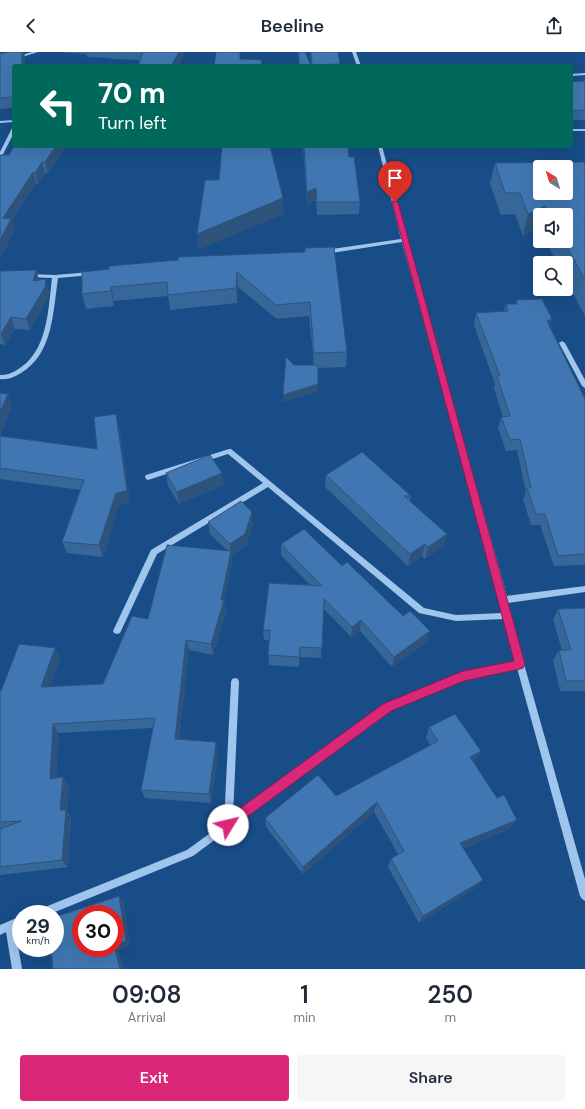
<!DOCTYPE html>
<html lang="en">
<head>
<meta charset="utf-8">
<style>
	body { margin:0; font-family:"DM Sans",sans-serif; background:#f6f6f7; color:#1f2937; height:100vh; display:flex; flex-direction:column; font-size:15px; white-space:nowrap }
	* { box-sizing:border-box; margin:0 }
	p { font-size:13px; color:#747a83 }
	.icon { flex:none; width:22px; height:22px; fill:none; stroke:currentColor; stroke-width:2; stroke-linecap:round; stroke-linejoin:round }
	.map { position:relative; height:917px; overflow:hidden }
	.sheet { display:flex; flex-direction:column; background:#fff; flex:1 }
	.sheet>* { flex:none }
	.guide { position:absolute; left:12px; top:12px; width:561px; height:84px; border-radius:4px; box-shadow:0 4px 16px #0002; background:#00695c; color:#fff; overflow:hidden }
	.needle { width:26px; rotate:322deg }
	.tools { position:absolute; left:533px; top:108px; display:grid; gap:8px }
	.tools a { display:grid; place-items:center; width:40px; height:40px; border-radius:4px; background:#fff; box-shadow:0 4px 16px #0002; font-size:20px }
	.speed { position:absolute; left:12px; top:853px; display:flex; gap:8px; font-size:20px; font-weight:700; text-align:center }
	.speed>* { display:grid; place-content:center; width:52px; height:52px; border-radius:50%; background:#fff; box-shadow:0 4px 16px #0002; line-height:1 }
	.speed small { font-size:10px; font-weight:400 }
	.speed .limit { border:6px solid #d22; background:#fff; color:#111 }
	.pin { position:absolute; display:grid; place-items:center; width:34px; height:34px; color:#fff; margin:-41px -17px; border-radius:50% 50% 50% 0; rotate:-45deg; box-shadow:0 0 4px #0007 }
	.pin .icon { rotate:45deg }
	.me { position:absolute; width:44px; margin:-22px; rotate:54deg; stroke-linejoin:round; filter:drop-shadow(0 0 3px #0008) }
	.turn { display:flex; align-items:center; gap:14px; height:84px; padding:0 20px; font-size:18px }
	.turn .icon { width:52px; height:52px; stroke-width:2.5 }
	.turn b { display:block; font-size:28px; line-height:34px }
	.eta { display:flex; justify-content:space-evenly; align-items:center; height:68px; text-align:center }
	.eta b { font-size:24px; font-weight:600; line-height:28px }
	.action { display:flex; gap:8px; margin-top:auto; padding:8px 20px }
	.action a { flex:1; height:46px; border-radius:4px; background:#db2777; color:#fff; font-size:16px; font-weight:600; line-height:46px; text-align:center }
	.action a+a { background:#f6f6f7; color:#1f2937 }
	header { display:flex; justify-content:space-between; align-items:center; height:52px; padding:0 20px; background:#fff; font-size:18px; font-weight:600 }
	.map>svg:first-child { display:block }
</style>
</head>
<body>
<header><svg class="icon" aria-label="back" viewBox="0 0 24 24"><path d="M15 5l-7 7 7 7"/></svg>Beeline<svg class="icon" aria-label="share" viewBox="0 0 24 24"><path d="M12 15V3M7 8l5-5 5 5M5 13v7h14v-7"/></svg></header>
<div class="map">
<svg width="585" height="917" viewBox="0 0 585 917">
	<rect width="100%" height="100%" fill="#184d88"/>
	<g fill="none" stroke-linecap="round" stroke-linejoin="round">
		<!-- minor -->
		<path fill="#a0c5ed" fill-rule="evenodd" d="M32,0H38L0,12V10Z
			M352,0H356L361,14H357Z
			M585,21V23L571,24V22Z
			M14,68V70L0,71V69Z
			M12,76H14V81L2,104L0,105V100Z
			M571,77H585V79H571Z
			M378,94H382L407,188L507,544L585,534V540L508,551L524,612L585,827V849L582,847L580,844L517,616L463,628L390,658L193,804L50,862H33L35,859L187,798L224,771L231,630L232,627L235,626L238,627L239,630L233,764L384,652L463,620L515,609L505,567L456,569L419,561L268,435L157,502L120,581L117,582L114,581L113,579L151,498L263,431L228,402L148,428L146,427L145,425L146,423L229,397H231L424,556L456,563L503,561L402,190L325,202L322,200L325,198L401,187Z
			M90,220L92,221V223L58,226C53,260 53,302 21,321C14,325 8,328 0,327V323C7,323 12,321 17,318C48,300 48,258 52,226L28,225L25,223L26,222L55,223Z
			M562,289L565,291L585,328V336L582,334L559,291Z
			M21,864V874L15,876L22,917H12L6,880L0,883V873Z"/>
	</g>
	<!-- wall -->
	<path fill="#376699" d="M0,0H24V1L25,6V14H14V56L0,57Z
		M59,0H185L178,14H138L140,8L111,7V6L87,5L86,2Z
		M298,0H305L311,14H299Z
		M310,0H338L340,14H311Z
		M585,29V68H571V30Z
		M66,94L48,121H45L38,132L36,131L12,169L15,178L0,206V103H9Z
		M303,94H348L349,105L360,150L359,162L317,163L316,148L307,152Z
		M585,110V264L566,228V211H557L546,189H566V163H540V178L539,176L523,184L515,162L501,163L490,132L495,111Z
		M305,196L347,300L346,315L318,316V339L283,350V343L294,313H314L309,264L277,267L238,235L237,251L170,258L168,244L114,249V254L86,257L82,242V220L305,200Z
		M36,218L39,228L49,239L48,246L30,278L15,277L5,293L0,292V219Z
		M516,248L552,267L550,274L585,347V513L554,514L540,473H531L523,447L526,440L517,398L506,399L498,376L501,365H503L494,336L495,332L474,273L476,261L504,259L506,252H516Z
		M0,341L12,354L0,384L97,397L119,374L130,451L119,453L103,505L67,501L62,490L80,438L0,427Z
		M166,421L224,433L179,452L168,434Z
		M326,423L411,444L410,449L444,494L425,507L422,504L408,514L325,435Z
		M208,470L253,472L246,494L231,503L232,510L224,548L226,560L213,603L189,598L179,688L216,690L218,699L211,751L145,746L141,738L153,676L58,681L56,726L63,725L69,734L67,759L71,765L68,815L0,823V639H1L55,596L60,606L50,634L103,632L148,567L227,498L210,482Z
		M281,492L342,514L427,590L392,615L360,579L351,585L324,557L321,606L300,605L299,615L269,613L268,603L270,588H264L263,578L310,533L281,503Z
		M585,556V639H560L553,608L559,598H562L553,568L558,557Z
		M429,675L481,699L475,709L474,710L510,777L463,796L483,828L477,835L419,871L388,815L391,807L398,802L374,760L303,822L266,775L265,766L336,744L430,693L426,686Z"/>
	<!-- shaded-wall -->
	<path fill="#2d537d" d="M0,0H24V1L25,6V14H22L0,9Z
		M179,0H185L178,14H171Z
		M56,94H66L48,121L45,110Z
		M42,110L45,121L38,132L35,121Z
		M33,120L36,131L12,169L15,178L0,206V188L3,166Z
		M316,136V148L307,152V140Z
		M283,146L284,162L198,198L197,182Z
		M545,154L542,163H540V171L539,176L523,184L528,162Z
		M36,218L39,229H33Z
		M237,220L238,235L237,251L236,236Z
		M46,227L49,239L48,246L30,278L26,267Z
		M111,235L114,249V254L111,239Z
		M11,265L15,277L5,293L1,282Z
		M552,267L548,278L547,269Z
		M318,332V339L283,350V343Z
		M8,342L12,354L0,384V360Z
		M116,362L119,374L130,451L119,453L103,505L99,493Z
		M222,421L224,433L179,452L177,440Z
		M252,460L253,472L246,494L231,503L230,492Z
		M447,482L444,494L425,507L428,495Z
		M425,492L422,504L408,514L410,502Z
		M231,499L232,510L224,550V548L226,560L213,603L211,592Z
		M361,568L360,579L351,585L352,575Z
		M430,579L427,590L392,615L394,605Z
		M186,588L189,598L178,696L175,687Z
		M300,595V605L299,615V605Z
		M55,596L60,606L46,645L41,635Z
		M53,672L58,681L56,735L50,727Z
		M216,690L218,699L211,751L209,742Z
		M481,699L475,709L465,715L470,705Z
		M63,725L69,734L67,759L71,765L68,815L62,808L60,758Z
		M377,750L374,760L303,822V815Z
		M517,768L510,777L455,800L460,791Z
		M483,828L477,835L419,871L423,864Z
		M119,844L124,850L130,894L119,898L124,917H120L115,896Z"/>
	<!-- building -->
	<path fill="#4077b2" stroke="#2d537d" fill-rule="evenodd" d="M8,0H22V14H14V45L0,46V2Z
		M143,0H179L171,14H138Z
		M216,0H240V7L262,8L261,14H214Z
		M299,0H305L311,14H299Z
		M311,0H338L340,12L312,13Z
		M585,29V58L571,59V30Z
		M14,94H56L45,110H42L35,121L33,120L3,166L11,167L0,188V103H9Z
		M222,94H270L283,146L197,182L205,128H219Z
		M304,94H348L349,105H354L360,150H317L316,136L307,140Z
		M585,110V228L564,189H566V163H549L545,154L528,162L520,141H505L495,111ZM540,115H566V141H540Z
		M334,195L347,300L314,301L310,250L276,253L237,220L236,236L168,243L167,230L111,235V239L82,242V220L109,217V214L178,208V205L305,200V196Z
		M36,218L33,229L46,227L45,235L26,267L11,265L1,282H0V219Z
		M542,247L552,267L547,269L585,347V502L558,504L545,462H536L527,436H531L520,387L510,388L501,365L510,364L497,324H500L476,261L508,259L506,252H518L516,248Z
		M286,305L294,313H318V332L283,343Z
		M0,341L8,342L0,360Z
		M116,362L127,439L116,441L99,493L62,490L84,428L0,416V384L97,397L94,365Z
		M362,400L411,444H404L447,482L428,495L425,492L410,502L326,423Z
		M210,403L222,421L177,440L166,421Z
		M241,449L252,460L245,482L230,492L208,470Z
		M304,477L342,514L347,510L403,564L410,559L430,579L394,605L361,568L352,575L324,547L322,596L300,595L299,605L268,603L270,578H263L269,531L322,534L281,492Z
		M167,493L231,499L221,548H224L211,592L186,588L175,687L216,690L209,742L141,738L155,666L53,672L50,727L63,725L60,758H66L62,808L0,815V777L22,769L0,770V639H1L19,592L55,596L41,635L103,632L132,564L148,567Z
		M585,556V629H566L559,598H571L558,557Z
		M455,662L481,699L470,705L497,746L504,743L517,768L460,791L483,828L423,864L391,807L404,799L377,750L303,815L265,766L318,723L336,744L438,689L429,675Z
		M119,844L126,889L115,893V862H81V896H115L120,917H53L51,896H55V865Z"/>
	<!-- route -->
	<path fill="#db2777" stroke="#8e194d" d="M392,149L398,150L525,612L523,616L520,617L464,629L391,659L228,779L224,777L222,773L224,768L383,652L463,619L514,609L392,150Z"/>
</svg>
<div class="tools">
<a><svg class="needle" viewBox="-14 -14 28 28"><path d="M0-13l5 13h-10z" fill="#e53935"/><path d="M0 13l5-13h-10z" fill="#747a83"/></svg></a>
<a><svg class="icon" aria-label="sound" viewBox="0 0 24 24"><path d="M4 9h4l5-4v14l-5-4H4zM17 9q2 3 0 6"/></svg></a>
<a><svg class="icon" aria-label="search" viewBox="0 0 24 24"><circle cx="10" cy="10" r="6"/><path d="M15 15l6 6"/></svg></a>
</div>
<div class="speed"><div>29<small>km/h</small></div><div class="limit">30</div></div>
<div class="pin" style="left:395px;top:150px;background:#d93025"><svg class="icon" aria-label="arrive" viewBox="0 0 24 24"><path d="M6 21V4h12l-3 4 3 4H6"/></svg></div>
<svg class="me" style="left:228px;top:773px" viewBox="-20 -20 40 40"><circle r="19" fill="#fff"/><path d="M0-13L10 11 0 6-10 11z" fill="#db2777"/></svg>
<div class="guide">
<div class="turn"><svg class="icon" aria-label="left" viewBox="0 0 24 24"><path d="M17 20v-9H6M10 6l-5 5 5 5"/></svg><div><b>70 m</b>Turn left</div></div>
</div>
</div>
<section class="sheet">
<div class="eta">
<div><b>09:08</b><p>Arrival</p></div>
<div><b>1</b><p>min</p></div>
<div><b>250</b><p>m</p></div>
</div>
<div class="action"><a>Exit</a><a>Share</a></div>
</section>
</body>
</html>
